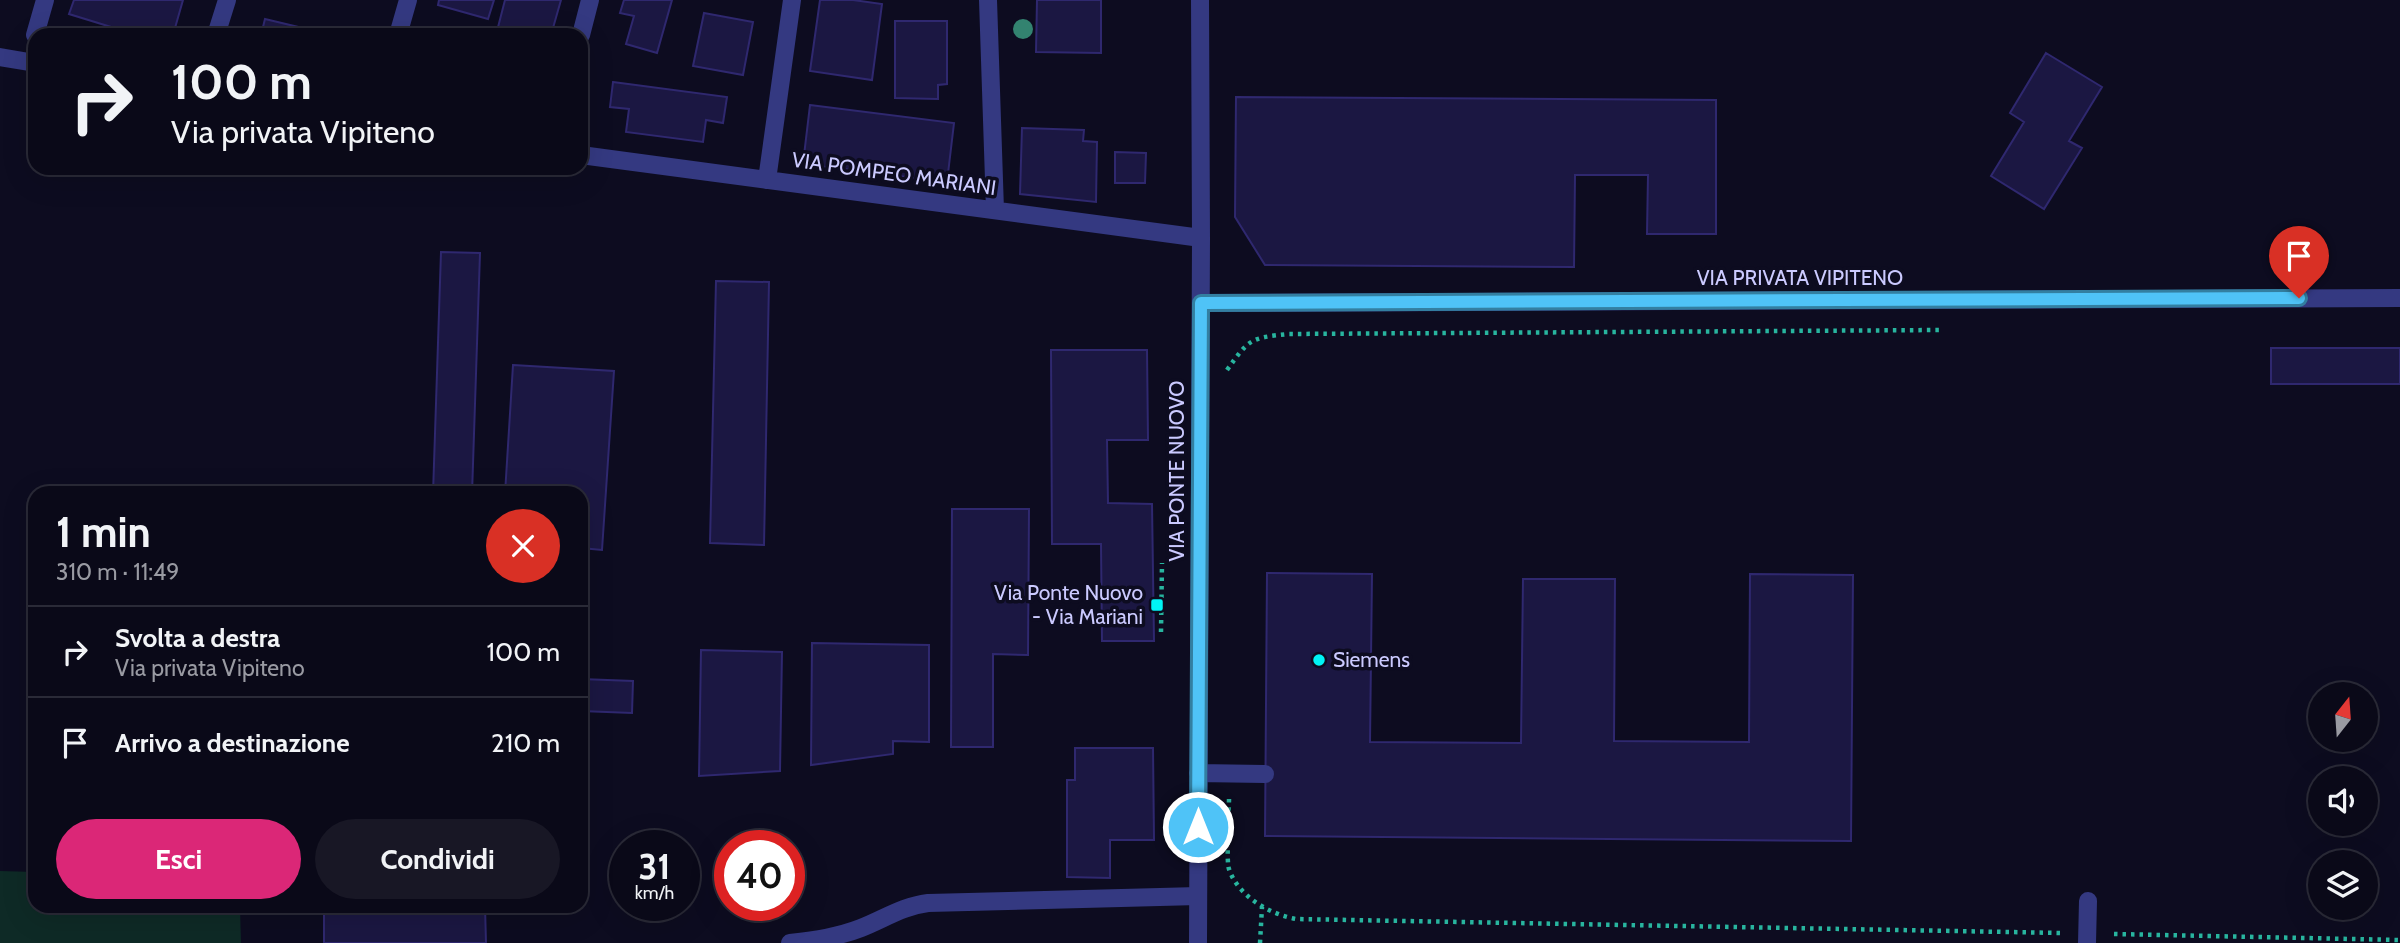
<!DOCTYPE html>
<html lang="it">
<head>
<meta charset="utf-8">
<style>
	body { margin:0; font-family:Cabin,sans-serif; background:#181725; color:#f1f3f6; height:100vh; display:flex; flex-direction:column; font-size:26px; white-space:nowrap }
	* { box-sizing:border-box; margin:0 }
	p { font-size:23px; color:#999aa2 }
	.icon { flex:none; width:38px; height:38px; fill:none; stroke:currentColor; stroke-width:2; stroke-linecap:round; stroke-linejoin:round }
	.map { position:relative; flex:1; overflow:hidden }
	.drawer { position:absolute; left:28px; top:486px; width:560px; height:427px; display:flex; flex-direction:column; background:#0a0918; border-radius:21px; box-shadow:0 7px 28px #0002,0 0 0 2px #2a2a37 }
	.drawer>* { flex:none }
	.top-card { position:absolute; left:28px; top:28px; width:560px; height:147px; border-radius:21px; box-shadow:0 7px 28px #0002,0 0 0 2px #2a2a37; background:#0a0918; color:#f1f3f6; overflow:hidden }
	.needle { width:46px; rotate:17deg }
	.buttons { position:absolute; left:2308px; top:682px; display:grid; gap:14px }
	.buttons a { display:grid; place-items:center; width:70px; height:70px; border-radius:50%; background:#0a0918; box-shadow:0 7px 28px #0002,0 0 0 2px #2a2a37; font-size:35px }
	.speed { position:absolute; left:609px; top:830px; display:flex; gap:14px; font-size:35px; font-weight:700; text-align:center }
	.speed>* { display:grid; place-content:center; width:91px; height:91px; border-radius:50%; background:#0a0918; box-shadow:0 7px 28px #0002,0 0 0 2px #2a2a37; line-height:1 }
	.speed small { font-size:18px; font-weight:400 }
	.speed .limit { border:10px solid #d22; background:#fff; color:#111 }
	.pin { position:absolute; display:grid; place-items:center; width:60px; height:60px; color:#fff; margin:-72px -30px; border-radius:50% 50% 50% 0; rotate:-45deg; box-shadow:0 0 7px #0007 }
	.pin .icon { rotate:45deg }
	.me { position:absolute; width:77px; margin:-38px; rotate:0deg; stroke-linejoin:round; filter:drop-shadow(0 0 5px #0008) }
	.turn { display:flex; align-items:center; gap:24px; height:147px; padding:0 28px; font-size:32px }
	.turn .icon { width:91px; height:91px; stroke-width:2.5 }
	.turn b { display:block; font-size:49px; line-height:60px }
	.round { display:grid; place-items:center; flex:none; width:74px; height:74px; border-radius:37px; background:#181725 }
	.headline { display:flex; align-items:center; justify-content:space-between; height:119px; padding:0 28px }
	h1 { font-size:42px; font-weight:800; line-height:52px }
	.button { display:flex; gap:14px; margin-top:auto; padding:14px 28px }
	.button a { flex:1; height:80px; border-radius:42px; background:#db2777; color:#fff; font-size:28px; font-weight:800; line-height:80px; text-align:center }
	.button a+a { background:#181725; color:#f1f3f6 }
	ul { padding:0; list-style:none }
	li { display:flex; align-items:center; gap:21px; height:91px; padding:0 28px; border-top:2px solid #2a2a37 }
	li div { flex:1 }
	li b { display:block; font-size:26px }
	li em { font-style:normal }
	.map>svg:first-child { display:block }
</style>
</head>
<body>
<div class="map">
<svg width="2400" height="943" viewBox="0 0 2400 943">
	<rect width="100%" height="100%" fill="#0d0c20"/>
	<!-- green -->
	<path fill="#0e2a26" d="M0,871L35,872V906L240,907L241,943H0Z"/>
	<!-- building -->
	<path fill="#1b1742" stroke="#2f286f" stroke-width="2" d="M74,0H183L173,35H137L69,14Z
		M439,0H494L488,19L438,5Z
		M505,0H561L551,35H496Z
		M624,0H672L657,53L626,44L634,16L620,13Z
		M820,0H853L882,4L872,80L810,71Z
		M1037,0H1101V53L1036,52Z
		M704,13L753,22L743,75L693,66Z
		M265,19L332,35H261Z
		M895,21H947V84L938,85V99L895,98Z
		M2046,53L2102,87L2069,141L2082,148L2044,209L1991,176L2024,122L2010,113Z
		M613,82L727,97L723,123L706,120L703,142L626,132L629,109L610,107Z
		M1236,97L1716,100V234H1647L1648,175H1575L1574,267L1265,265L1235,217Z
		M810,105L954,123L947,182L803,164Z
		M1022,128L1084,130L1083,141L1097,142L1096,202L1020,194Z
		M1115,152L1146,153L1145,183H1115Z
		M441,252L480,253L472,494H433Z
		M716,281L769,282L764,545L710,543Z
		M2271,348H2400V384H2271Z
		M1051,350H1147L1148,440H1107L1108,503L1152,504L1154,641H1102L1101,544H1052Z
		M513,365L614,371L602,550L581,548V494H505Z
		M952,509H1029L1028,655L993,654V747H951Z
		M1267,573L1372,574L1370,742L1521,743L1523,579H1615L1614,741L1749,742L1750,574L1853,575L1851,841L1265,836Z
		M812,643L929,645V742L893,741V754L811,765Z
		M701,650L782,652L780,771L699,776Z
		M581,679L633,681L632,713L581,711Z
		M1075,748H1153L1154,840H1110V878L1067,877V780H1075Z
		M324,906H485L486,943H324Z"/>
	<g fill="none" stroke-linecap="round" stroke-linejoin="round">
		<!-- path -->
		<path stroke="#28b59f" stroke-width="4.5" stroke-dasharray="3.5 5" stroke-linecap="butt" d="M1227,370C1249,339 1250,338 1288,334L1942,330
			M1161,632L1162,563
			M1229,799C1229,811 1226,862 1229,869C1238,896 1269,914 1296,919L2063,933
			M2114,934L2400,940
			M1260,943L1262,907"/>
		<!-- minor -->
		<path stroke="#343981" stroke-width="18" d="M988,0L995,210
			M35,35L45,0
			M216,35L227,0
			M398,35L408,0
			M581,35L590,0
			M0,57L35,63
			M581,155L1201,238
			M767,180L792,0
			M1201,303L2400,298
			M1198,773L1265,774
			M790,943C815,940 838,937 861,928C884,919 903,906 928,903L1198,896
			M1198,943L1201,238L1200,0
			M2087,943L2088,901"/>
	</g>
	<!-- trees -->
	<circle fill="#338370" cx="1023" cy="29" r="10"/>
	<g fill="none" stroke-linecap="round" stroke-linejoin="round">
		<defs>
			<path id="route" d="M1198,827L1201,303L2299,298"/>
		</defs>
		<!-- route casing -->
		<use href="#route" stroke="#337fa1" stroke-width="18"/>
		<!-- route -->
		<use href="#route" stroke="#4fc3f7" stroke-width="12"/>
	</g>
	<!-- markers -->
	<g fill="#00f4f5" stroke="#0d0c20" stroke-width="2.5">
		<rect x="1150" y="598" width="14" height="14" rx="3.5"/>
		<circle cx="1319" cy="660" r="7"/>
	</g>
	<g text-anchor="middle" stroke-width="7" stroke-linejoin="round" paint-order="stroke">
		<!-- street labels -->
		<g font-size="21" fill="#cbcaff" stroke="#0d0c20">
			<text transform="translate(894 174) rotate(8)" y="7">VIA POMPEO MARIANI</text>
			<text x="1800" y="285">VIA PRIVATA VIPITENO</text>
			<text transform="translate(1177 471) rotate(-90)" y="7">VIA PONTE NUOVO</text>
		</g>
		<!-- poi labels -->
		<g font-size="21" fill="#cbcaff" stroke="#0d0c20" text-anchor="end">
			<text x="1143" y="600">Via Ponte Nuovo<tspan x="1143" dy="24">- Via Mariani</tspan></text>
			<text x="1333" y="667" text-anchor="start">Siemens</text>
		</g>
	</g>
</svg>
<div class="buttons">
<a><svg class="needle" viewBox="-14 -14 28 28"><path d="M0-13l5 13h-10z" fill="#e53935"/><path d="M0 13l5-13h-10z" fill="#999aa2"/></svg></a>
<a><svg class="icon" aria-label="sound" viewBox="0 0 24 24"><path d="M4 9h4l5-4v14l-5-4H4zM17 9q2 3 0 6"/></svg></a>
<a><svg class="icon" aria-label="layers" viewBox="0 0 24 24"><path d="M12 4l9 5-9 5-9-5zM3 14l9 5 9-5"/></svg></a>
</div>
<div class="speed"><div>31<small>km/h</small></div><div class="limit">40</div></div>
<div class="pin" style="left:2299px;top:298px;background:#d93025"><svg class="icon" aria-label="arrive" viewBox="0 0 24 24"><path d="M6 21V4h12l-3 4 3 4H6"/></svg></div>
<svg class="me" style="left:1198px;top:827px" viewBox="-20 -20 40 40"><circle r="17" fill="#4fc3f7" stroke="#fff" stroke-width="3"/><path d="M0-11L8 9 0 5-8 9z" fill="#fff"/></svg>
<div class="top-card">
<div class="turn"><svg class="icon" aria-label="right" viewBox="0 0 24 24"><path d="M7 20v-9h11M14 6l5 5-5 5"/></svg><div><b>100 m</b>Via privata Vipiteno</div></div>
</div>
<section class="drawer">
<div class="headline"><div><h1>1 min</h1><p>310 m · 11:49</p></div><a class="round" style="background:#d93025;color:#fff"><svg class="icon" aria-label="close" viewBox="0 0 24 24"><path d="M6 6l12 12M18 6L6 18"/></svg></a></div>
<ul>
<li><svg class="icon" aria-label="right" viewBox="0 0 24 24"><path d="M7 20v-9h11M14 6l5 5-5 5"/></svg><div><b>Svolta a destra</b><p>Via privata Vipiteno</p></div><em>100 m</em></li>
<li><svg class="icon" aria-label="arrive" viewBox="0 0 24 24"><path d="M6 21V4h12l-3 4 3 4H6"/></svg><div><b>Arrivo a destinazione</b></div><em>210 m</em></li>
</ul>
<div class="button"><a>Esci</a><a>Condividi</a></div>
</section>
</div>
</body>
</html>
